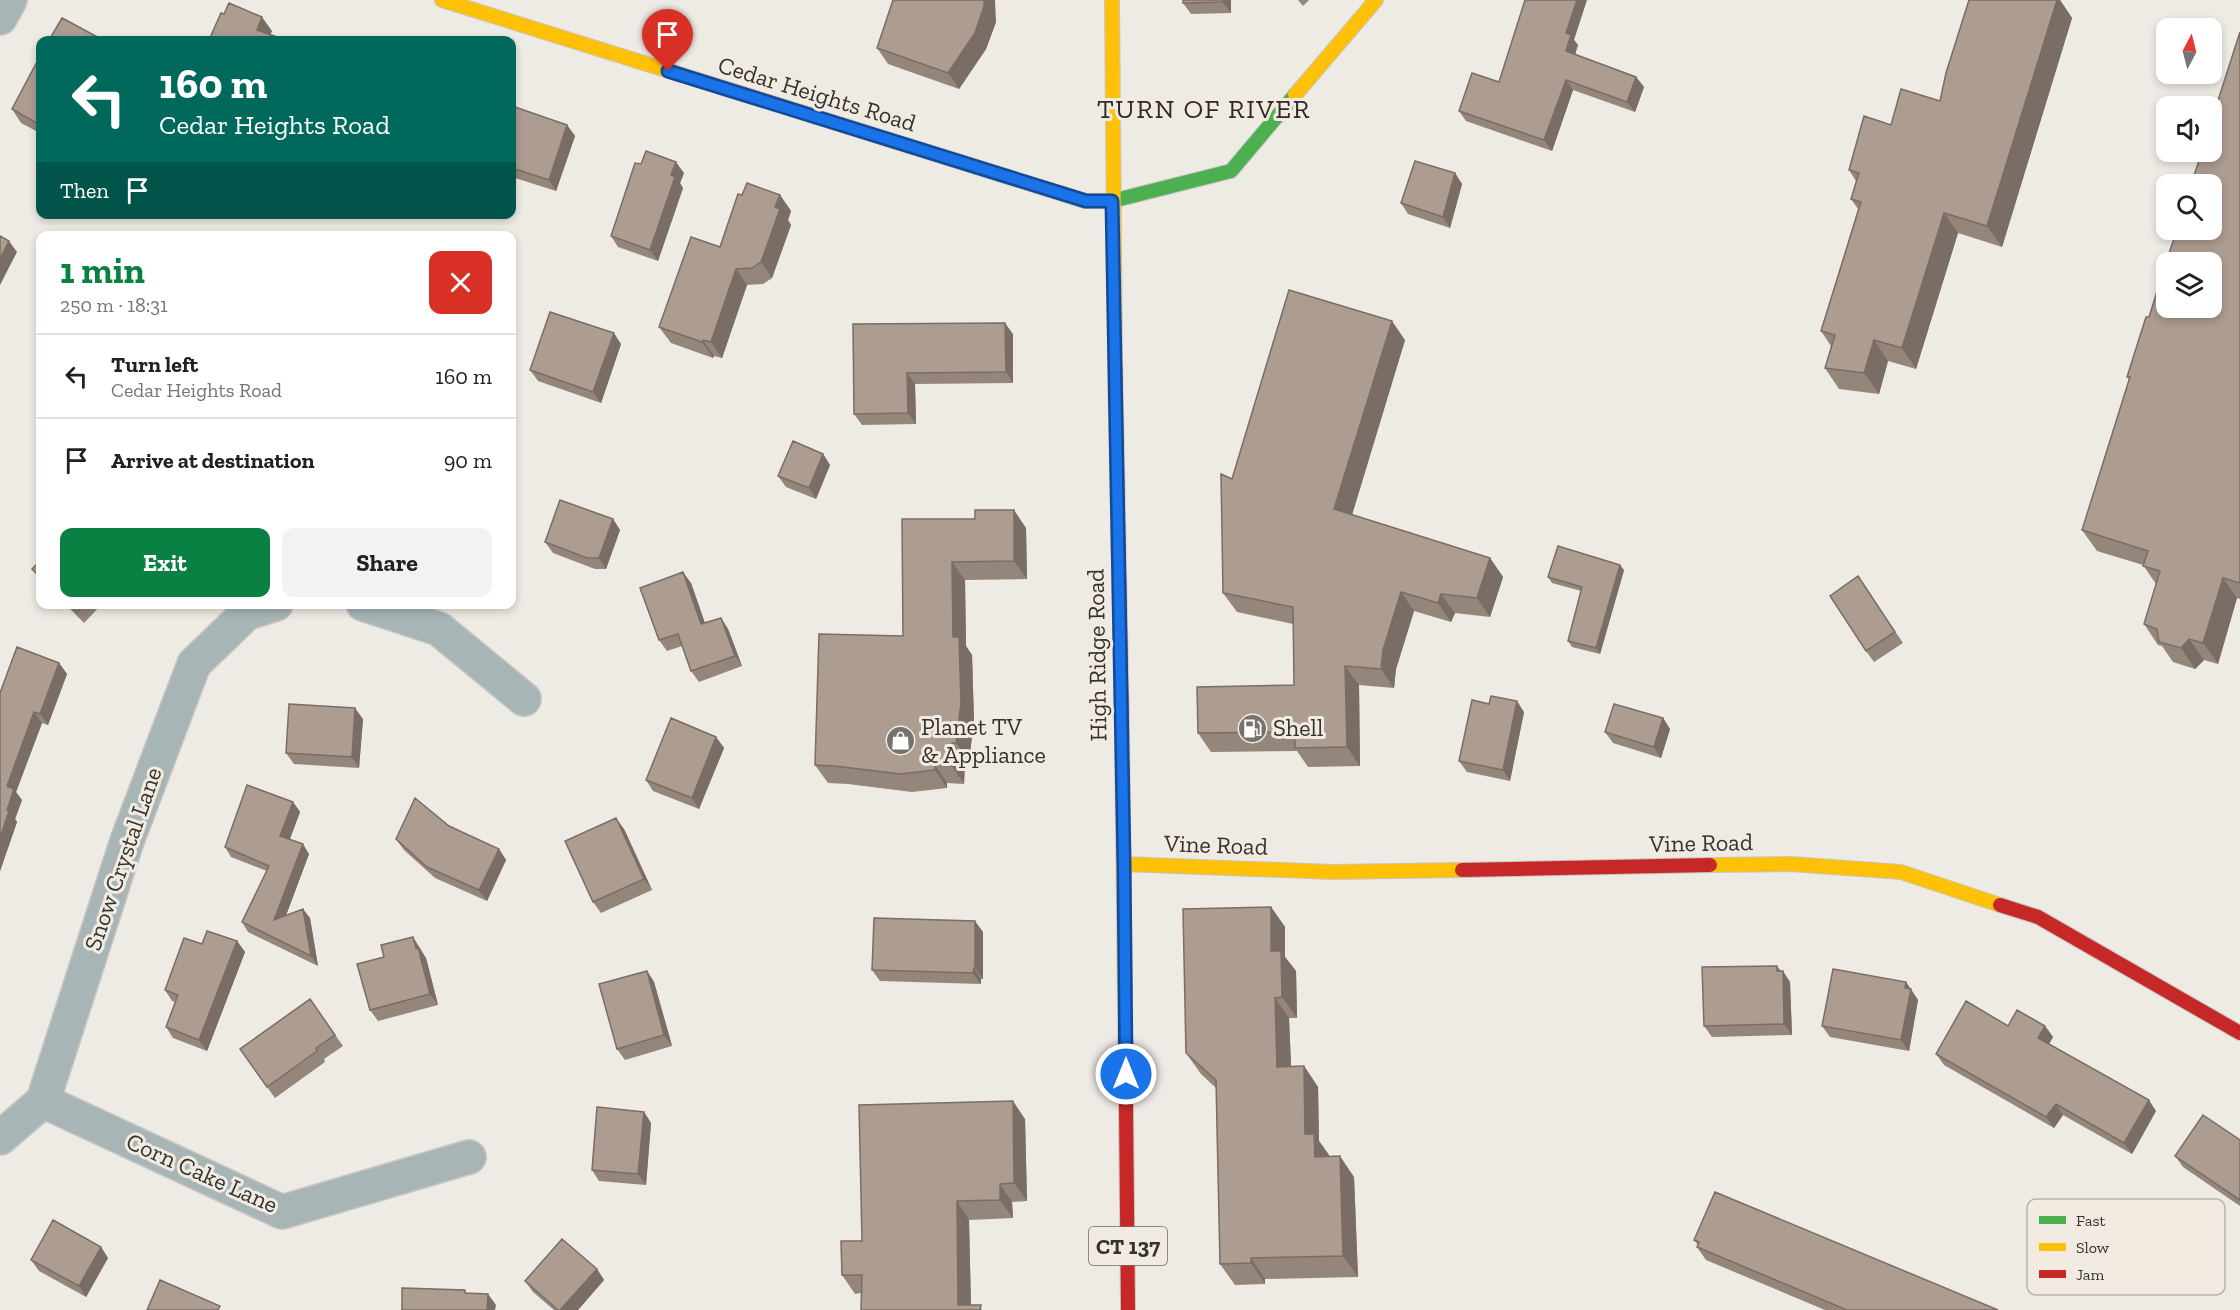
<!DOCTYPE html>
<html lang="en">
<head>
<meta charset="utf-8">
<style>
	body { margin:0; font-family:"Zilla Slab",serif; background:#f2f2f2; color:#202124; height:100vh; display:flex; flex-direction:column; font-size:22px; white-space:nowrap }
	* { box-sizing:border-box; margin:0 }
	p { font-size:20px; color:#757577 }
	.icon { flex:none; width:33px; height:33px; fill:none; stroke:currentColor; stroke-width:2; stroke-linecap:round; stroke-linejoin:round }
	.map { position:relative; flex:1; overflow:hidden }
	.sheet { position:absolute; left:36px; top:231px; width:480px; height:378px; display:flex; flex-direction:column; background:#fff; border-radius:12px; box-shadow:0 3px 9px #0003 }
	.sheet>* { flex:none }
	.banner { position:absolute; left:36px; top:36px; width:480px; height:183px; border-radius:12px; box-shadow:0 3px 9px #0003; background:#00695c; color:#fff; overflow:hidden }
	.needle { width:39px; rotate:7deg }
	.tools { position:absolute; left:2156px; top:18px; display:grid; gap:12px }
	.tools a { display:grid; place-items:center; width:66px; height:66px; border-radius:12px; background:#fff; box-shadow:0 3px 9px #0003; font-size:30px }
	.pin { position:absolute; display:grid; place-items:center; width:51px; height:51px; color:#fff; margin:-62px -26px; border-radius:50% 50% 50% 0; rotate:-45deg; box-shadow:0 0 6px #0007 }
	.pin .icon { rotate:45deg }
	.me { position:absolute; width:66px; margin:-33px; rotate:0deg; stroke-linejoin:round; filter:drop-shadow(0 0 4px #0008) }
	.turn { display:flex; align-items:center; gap:21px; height:126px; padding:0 24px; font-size:27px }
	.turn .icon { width:78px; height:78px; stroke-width:2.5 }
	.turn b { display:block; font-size:42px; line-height:51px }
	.then { display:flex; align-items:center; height:57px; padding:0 24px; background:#0003; gap:12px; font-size:22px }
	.round { display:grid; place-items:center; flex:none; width:63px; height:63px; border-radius:12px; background:#f2f2f2 }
	.summary { display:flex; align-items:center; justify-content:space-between; height:102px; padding:0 24px }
	h1 { font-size:36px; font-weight:700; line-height:45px; color:#0b8043 }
	.cta { display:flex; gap:12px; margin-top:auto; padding:12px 24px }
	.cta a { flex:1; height:69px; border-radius:12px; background:#0b8043; color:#fff; font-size:24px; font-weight:700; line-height:69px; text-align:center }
	.cta a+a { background:#f2f2f2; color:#202124 }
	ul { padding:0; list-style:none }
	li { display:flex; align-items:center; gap:18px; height:84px; padding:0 24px; border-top:2px solid #e0e0e0 }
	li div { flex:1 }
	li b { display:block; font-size:22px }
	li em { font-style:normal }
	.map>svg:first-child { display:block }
</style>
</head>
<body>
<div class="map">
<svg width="2240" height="1310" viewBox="0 0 2240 1310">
	<rect width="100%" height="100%" fill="#eeeae4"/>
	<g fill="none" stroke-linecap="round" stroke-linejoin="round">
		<defs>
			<path id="street" d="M0,18L10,0
				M363,604L439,629L524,699
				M43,1101L282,1212L469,1157
				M0,1138L43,1101L127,841L194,664L247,613L276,604"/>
			<path id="fast" d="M1050,190L1085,201H1112L1231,171L1295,95"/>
			<path id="slow" d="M442,0L743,94
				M1112,0L1115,361
				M1295,95L1376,0
				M1122,729L1125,1006
				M1124,864L1332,872L1462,870
				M1710,865L1791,864L1901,872L2000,905"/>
			<path id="jam" d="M743,94L1050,190
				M1115,361L1122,729
				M1462,870L1710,865
				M2000,905L2038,917L2240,1033
				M1125,1006L1128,1310"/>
		</defs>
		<!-- street casing -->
		<use href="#street" stroke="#c8c5c1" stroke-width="36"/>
		<!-- fast casing -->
		<use href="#fast" stroke="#c8c5c1" stroke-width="16"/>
		<!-- slow casing -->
		<use href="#slow" stroke="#c8c5c1" stroke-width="16"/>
		<!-- jam casing -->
		<use href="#jam" stroke="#c8c5c1" stroke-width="16"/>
		<!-- street -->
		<use href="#street" stroke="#a8b5b7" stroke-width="33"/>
		<!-- fast -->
		<use href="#fast" stroke="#4caf50" stroke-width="14"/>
		<!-- slow -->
		<use href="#slow" stroke="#ffc107" stroke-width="14"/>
		<!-- jam -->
		<use href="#jam" stroke="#c62828" stroke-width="14"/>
	</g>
	<!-- wall -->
	<path fill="#95867c" d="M1183,0H1231V13L1191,14L1183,3Z
		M1298,0H1309L1303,6Z
		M1969,0H2060L2072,18L2002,247L1958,233L1916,369L1888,361L1879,394L1839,389L1825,368L1831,346L1821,331L1858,209L1851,199L1856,181L1849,170L1891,125L1940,101Z
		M996,22L986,49L959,89L888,64L877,48Z
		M2240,32V599L2237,598L2218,664L2204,660L2195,669L2173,662L2162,646L2158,645L2144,624L2156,584L2143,565L2097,551L2082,530L2129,379L2127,377L2149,317Z
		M1574,40L1578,45L1575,54L1636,77L1644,87L1635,112L1573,90L1552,151L1466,121L1459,111L1499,82Z
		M40,56V133L21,123L12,109Z
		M512,106L567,125L575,136L556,191L512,177Z
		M641,164L684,173L680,183L683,188L658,261L618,247L611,236Z
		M1455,173L1462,184L1450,228L1408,214L1401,203Z
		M742,195H780L791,211L788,220L791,225L772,278L763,284L747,285L722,358L714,356L713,358L671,343L659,327L720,247Z
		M853,324L1013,334V383L915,384L916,424L862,425L854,414Z
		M1405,340L1352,515L1490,558L1503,577L1490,617L1455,613L1451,622L1414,611L1396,669L1394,688L1359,685L1360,766L1308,767L1297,751L1211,752L1198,733L1294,685L1293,624L1237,612L1223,593L1232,479Z
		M621,344L601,403L538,381L530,370Z
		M823,454L830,465L816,499L786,487L778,476Z
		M613,519L620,530L606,569H595L553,553L545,542Z
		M902,519L1026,528L1027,579L965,580L966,646L972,655L974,721L969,761H965L964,784L947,783V788L912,792L848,784L828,783L815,765L903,636Z
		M1624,570L1600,654L1572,647L1568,641L1581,591L1552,583L1548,577Z
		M1858,576L1903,643L1874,662L1866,651Z
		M691,583L705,623L721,618L728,629L742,666L699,682L691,671L682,646L667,651L659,640Z
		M65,604H102L84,623Z
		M59,663L67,674L48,725L42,723L16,792L22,800L15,819L17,822L0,871V693Z
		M1524,712L1510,781L1467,772L1459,761Z
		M1663,718L1670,729L1661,758L1613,743L1605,732Z
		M363,719L359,768L294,764L286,753Z
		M716,737L724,748L699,809L653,791L646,780Z
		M293,802L300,812L290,839L309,854L286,915L310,918L318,966L248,932L242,922L267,871L231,857L225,847Z
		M449,826L499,849L506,860L487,901L435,878L404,850L396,839Z
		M624,829L652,890L601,913L593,902Z
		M1271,907L1285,927V957L1296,971L1297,1018H1289L1291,1066H1304L1318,1087L1319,1141L1329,1155V1157L1354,1177L1358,1277L1265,1279V1284L1235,1285L1220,1264L1216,1088L1201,1074L1186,1053Z
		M983,932V979H981V984L880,981L872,970Z
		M237,941L245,952L207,1051L173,1038L166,1027L175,1002L172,1001L165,990L202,944Z
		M420,948L421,952L426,958L438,1005L378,1021L370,1010Z
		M647,971L654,982L672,1046L625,1060L617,1049Z
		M1781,971L1790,982L1792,1035L1712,1037L1704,1026Z
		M1906,982L1918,1000L1909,1051L1830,1037L1822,1026Z
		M310,999L343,1046L324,1059L325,1062L275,1098L240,1049Z
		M2008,1026H2045L2053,1037L2049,1044L2156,1111L2132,1154L2063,1115L2054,1128L1944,1065L1936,1054Z
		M644,1112L651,1123L646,1185L599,1181L592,1170Z
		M1025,1119L1027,1201L1012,1202L1013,1218L969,1220L971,1305L984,1310L861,1293L855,1294L842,1275L862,1241Z
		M2240,1140V1206L2183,1167L2175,1156Z
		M1694,1240L1998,1310H1825L1706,1260L1697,1247L1698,1245Z
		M101,1247L108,1258L86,1297L39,1271L31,1260Z
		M597,1269L604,1280L578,1310H554L533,1292L525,1281Z"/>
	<!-- shaded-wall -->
	<path fill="#796d65" d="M984,0H995L996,22L986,49L959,89L948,73Z
		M1223,0H1231V13L1223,2Z
		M1577,0H1587L1574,40L1578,45L1573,61L1566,51V33Z
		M2057,0H2060L2072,18L2002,247L1987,226Z
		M262,17L272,31L268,40L257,30Z
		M1636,77L1644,87L1635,112L1627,102Z
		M1566,80L1573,90L1552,151L1544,140Z
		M567,125L575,136L556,191L549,180Z
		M676,162L684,173L680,183L683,188L658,261L650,250L671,175Z
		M1455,173L1462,184L1450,228L1443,217Z
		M780,195L791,211L788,220L791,225L772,278L761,262L775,207Z
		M1944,213L1958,233L1916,369L1902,348Z
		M9,241L17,252L0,285V259Z
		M736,269L747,285L722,358L711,342Z
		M1392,321L1405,340L1348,528L1334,509Z
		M1005,323L1013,334V383L1006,372Z
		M614,333L621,344L601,403L593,392Z
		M703,340L714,356L713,358L702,342Z
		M1874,340L1888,361L1879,394L1864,373Z
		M907,373L915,384L916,424L908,413Z
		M823,454L830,465L816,499L809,488Z
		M1014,510L1026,528L1027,579L1014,561Z
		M613,519L620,530L606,569L599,558Z
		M1490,558L1503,577L1490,617L1477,598Z
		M952,562L965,580L966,646L972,655L974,721L969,761L956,743L953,637Z
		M1620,565L1624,570L1600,654L1596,648Z
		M683,572L691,583L709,635L701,624Z
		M2223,578L2237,598L2218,664L2203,643Z
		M1401,592L1414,611L1396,669L1394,688L1381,669L1383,650Z
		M1441,594L1455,613L1451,622L1438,603Z
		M721,618L728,629L742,666L735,656Z
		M2189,639L2204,660L2195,669L2181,648Z
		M59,663L67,674L48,725L40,714Z
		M1345,666L1359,685L1360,766L1347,747Z
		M1517,701L1524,712L1510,781L1503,770Z
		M355,708L363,719L359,768L352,757Z
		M34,712L42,723L16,792L22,800L15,819L17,822L0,871V838L7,810V786Z
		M1663,718L1670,729L1661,758L1654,747Z
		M716,737L724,748L699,809L692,798Z
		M952,743L965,761L964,784L952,766Z
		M935,765L947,783V788L935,770Z
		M293,802L300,812L287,846L280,836Z
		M616,818L624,829L652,890L644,879Z
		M303,844L309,854L281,929L274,920Z
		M499,849L506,860L487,901L479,890Z
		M1271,907L1285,927V957L1296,971L1297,1018L1282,997L1271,951Z
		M303,909L310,918L318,966L311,956Z
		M975,921L983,932V979L975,968Z
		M413,937L426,958L438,1005L430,994Z
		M237,941L245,952L207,1051L199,1040Z
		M1777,966L1783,974V971L1790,982L1792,1035L1784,1024Z
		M974,968L981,979V984L973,973Z
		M647,971L654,982L672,1046L664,1035Z
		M1906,982L1918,1000L1909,1051L1901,1040Z
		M1275,998L1289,1018L1292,1088L1277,1067Z
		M2045,1026L2053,1037L2046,1049L2038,1038Z
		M1304,1066L1318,1087L1319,1141L1329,1155V1178L1315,1157L1305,1134Z
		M2149,1100L2156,1111L2132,1154L2124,1143Z
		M1013,1101L1025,1119L1027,1201L1014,1183Z
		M2056,1104L2063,1115L2054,1128L2046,1117Z
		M644,1112L651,1123L646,1185L638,1174Z
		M1340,1156L1354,1177L1358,1277L1343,1256Z
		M1000,1184L1012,1202L1013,1218L1000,1200Z
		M957,1201L969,1220L971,1310L958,1305Z
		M101,1247L108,1258L86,1297L79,1286Z
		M1251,1258L1265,1279V1284L1251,1263Z
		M597,1269L604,1280L578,1310H560Z
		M488,1294L496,1305L495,1310H487Z"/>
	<!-- building -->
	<path fill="#ad9c90" stroke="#796d65" stroke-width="1.5" d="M893,0H984V6L975,33L948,73L877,48Z
		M1183,0H1223V2L1183,3Z
		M1525,0H1577L1566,33L1571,35L1566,51L1636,77L1627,102L1566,80L1544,140L1459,111L1472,73L1499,82Z
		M1969,0H2057L1987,226L1944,213L1902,348L1874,340L1864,373L1825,368L1835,335L1821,331L1861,202L1851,199L1859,173L1849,170L1864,116L1891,125L1901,89L1940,101L1946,73Z
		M229,3L262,17L257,30L286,40H209L221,13L224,14Z
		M62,18L103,40H49Z
		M2240,32V583L2223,578L2203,643L2189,639L2181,648L2159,642L2157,629L2144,624L2160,571L2143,566L2148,551L2082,530L2130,377H2127L2146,317H2149L2166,263V308H2211V262H2166L2177,230H2211V184H2191L2202,152H2211V122Z
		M40,56V125L12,109Z
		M512,106L567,125L549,180L512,168Z
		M646,151L676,162L671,175L675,177L650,250L611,236L635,163L641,164Z
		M1415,161L1455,173L1443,217L1401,203Z
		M747,183L780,195L775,207L780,209L761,262L752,268L736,269L711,342L703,340L702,342L659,327L691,237L720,247L738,194L742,195Z
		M0,236L9,241L0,259Z
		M1289,290L1392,321L1334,509L1490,558L1477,598L1441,594L1438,603L1401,592L1383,650L1381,669L1345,666L1347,747L1295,748V732L1198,733L1197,687L1294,685L1293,607L1223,593L1221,474L1232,479Z
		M550,312L614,333L593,392L530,370Z
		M1005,323L1006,372L907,373L908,413L854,414L853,324Z
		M793,441L823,454L809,488L778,476Z
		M560,500L613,519L599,558H587L545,542Z
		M975,510H1014V561L952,562L953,637H959L961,703L956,743H952V766L935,765V770L900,774L835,766L815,765L819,634L903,636L902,519H975Z
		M1558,546L1620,565L1596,648L1568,641L1582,587L1548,577Z
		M40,561V577L32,569Z
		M683,572L701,624L721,618L735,656L691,671L678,634L659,640L640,588Z
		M1858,576L1895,632L1866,651L1830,596Z
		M69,604H84L77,612Z
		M17,647L59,663L40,714L34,712L7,786L14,789L7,810L9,811L0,838V693Z
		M1491,696L1517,701L1503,770L1459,761L1472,700L1489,704Z
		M289,704L355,708L352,757L286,753Z
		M1614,704L1663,718L1654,747L1605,732Z
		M671,718L716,737L692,798L646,780Z
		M247,785L293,802L280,836L303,844L274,920L303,909L311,956L242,922L269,866L225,847Z
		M415,798L449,826L499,849L479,890L427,867L396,839Z
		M616,818L644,879L593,902L565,841Z
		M1271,907V951H1281L1282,997L1275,998L1277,1067L1304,1066L1305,1134H1314L1315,1157L1340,1156L1343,1256L1251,1258V1263L1220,1264L1216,1080L1186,1053L1183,909Z
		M874,918L975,921V968H974L973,973L872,970Z
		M207,931L237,941L199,1040L166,1027L178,995L165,990L184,938L202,944Z
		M413,937L416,948L418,947L430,994L370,1010L357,964L384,957L381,945Z
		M1777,966V971H1783L1784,1024L1704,1026L1702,967Z
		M1833,969L1906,982L1905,988L1911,989L1901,1040L1822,1026Z
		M647,971L664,1035L617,1049L599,984Z
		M310,999L335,1035L316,1048L317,1051L267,1087L240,1049Z
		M1966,1001L2008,1026L2017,1010L2045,1026L2038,1038L2149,1100L2124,1143L2056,1104L2046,1117L1936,1054Z
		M1013,1101L1014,1183L1000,1184V1200L957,1201L958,1305H981L980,1310H861L862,1275H842L841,1241H862L859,1105Z
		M597,1107L644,1112L638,1174L592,1170Z
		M2203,1115L2240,1140V1200L2175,1156Z
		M1715,1192L1998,1310H1847L1697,1247L1699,1242L1694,1240Z
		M53,1220L101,1247L79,1286L31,1260Z
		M562,1239L597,1269L560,1310H558L525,1281Z
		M160,1280L220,1306L218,1310H147Z
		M402,1288L465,1290V1293L488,1294L487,1310H402Z"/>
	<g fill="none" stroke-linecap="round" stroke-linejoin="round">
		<defs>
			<path id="route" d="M668,71L1086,201H1112L1124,864L1126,1074"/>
		</defs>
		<!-- route casing -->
		<use href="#route" stroke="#114b97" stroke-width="15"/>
		<!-- route -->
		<use href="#route" stroke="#1a73e8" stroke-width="10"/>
	</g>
	<!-- icons -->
	<defs>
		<symbol id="fuel-disc" viewBox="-11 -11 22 22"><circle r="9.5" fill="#76736e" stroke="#f1ebe1"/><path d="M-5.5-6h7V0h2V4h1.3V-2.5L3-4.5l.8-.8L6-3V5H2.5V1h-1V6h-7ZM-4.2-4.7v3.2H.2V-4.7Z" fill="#fff"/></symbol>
		<symbol id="shop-disc" viewBox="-11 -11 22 22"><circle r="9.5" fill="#76736e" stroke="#f1ebe1"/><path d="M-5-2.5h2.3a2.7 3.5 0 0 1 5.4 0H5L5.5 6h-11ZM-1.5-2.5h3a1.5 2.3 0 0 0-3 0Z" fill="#fff"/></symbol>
	</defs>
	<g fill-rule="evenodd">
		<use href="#fuel-disc" x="1236" y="712" width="33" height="33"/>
		<use href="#shop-disc" x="884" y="724" width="33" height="33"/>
	</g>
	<g text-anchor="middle" stroke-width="6" stroke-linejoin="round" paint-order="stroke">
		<!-- shield labels -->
		<rect fill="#f1ebe1" stroke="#6d6a64" stroke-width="1.5" x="1089" y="1227" width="78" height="38" rx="4.5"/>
		<g font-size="22" font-weight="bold" fill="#35332f">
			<text x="1128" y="1254">CT 137</text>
		</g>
		<!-- street labels -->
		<g font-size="24" fill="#35332f" stroke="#f1ebe1">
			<text transform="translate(817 94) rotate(17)" y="8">Cedar Heights Road</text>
			<text transform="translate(1097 655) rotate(-91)" y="8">High Ridge Road</text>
			<text transform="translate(1701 843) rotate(-1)" y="8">Vine Road</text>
			<text transform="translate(1216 845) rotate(2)" y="8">Vine Road</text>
			<text transform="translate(123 859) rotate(-71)" y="8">Snow Crystal Lane</text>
			<text transform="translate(202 1173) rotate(24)" y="8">Corn Cake Lane</text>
		</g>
		<!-- poi labels -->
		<g font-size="24" fill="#35332f" stroke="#f1ebe1" text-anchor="start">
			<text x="921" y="735">Planet TV<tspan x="921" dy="28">&amp; Appliance</tspan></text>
			<text x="1273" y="736">Shell</text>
		</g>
		<!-- quarter labels -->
		<g font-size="27" letter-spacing="1.5" fill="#2f2a23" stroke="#f1ebe1">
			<text x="1204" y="118">TURN OF RIVER</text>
		</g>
	</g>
	<!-- legend -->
	<rect x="2027" y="1199" width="198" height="96" rx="9" fill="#f1ebe1" stroke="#b9b4ac" stroke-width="1.5"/>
	<rect x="2039" y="1216" width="27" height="8" fill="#4caf50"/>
	<rect x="2039" y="1243" width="27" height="8" fill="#ffc107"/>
	<rect x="2039" y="1270" width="27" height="8" fill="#c62828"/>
	<g font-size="16" fill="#35332f">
		<text x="2076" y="1226">Fast</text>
		<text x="2076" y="1253">Slow</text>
		<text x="2076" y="1280">Jam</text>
	</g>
</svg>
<div class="tools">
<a><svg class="needle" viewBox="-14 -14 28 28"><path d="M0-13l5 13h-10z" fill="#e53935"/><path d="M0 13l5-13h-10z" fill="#757577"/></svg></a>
<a><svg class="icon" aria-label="sound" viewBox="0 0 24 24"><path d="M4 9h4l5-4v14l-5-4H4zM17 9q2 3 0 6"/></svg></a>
<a><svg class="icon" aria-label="search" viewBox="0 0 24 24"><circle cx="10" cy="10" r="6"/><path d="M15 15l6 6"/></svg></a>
<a><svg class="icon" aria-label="layers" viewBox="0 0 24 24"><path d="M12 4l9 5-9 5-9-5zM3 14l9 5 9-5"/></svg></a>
</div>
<div class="pin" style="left:668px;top:71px;background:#d93025"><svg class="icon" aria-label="arrive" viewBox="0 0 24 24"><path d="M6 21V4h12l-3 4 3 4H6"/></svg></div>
<svg class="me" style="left:1126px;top:1074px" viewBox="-20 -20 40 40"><circle r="17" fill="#1a73e8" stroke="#fff" stroke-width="3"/><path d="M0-11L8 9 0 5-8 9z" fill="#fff"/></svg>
<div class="banner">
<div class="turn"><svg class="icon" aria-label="left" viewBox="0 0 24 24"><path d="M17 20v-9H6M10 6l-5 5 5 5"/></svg><div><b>160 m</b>Cedar Heights Road</div></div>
<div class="then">Then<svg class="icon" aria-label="arrive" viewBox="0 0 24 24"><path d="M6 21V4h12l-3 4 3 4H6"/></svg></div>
</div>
<section class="sheet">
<div class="summary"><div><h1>1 min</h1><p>250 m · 18:31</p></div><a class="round" style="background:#d93025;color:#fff"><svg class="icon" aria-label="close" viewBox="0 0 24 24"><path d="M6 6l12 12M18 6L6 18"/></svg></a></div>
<ul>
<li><svg class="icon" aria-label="left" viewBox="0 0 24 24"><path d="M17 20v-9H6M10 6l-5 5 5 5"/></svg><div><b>Turn left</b><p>Cedar Heights Road</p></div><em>160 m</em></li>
<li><svg class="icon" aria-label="arrive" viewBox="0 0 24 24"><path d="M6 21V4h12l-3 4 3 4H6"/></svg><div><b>Arrive at destination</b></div><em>90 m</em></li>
</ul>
<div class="cta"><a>Exit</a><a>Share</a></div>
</section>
</div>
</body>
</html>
